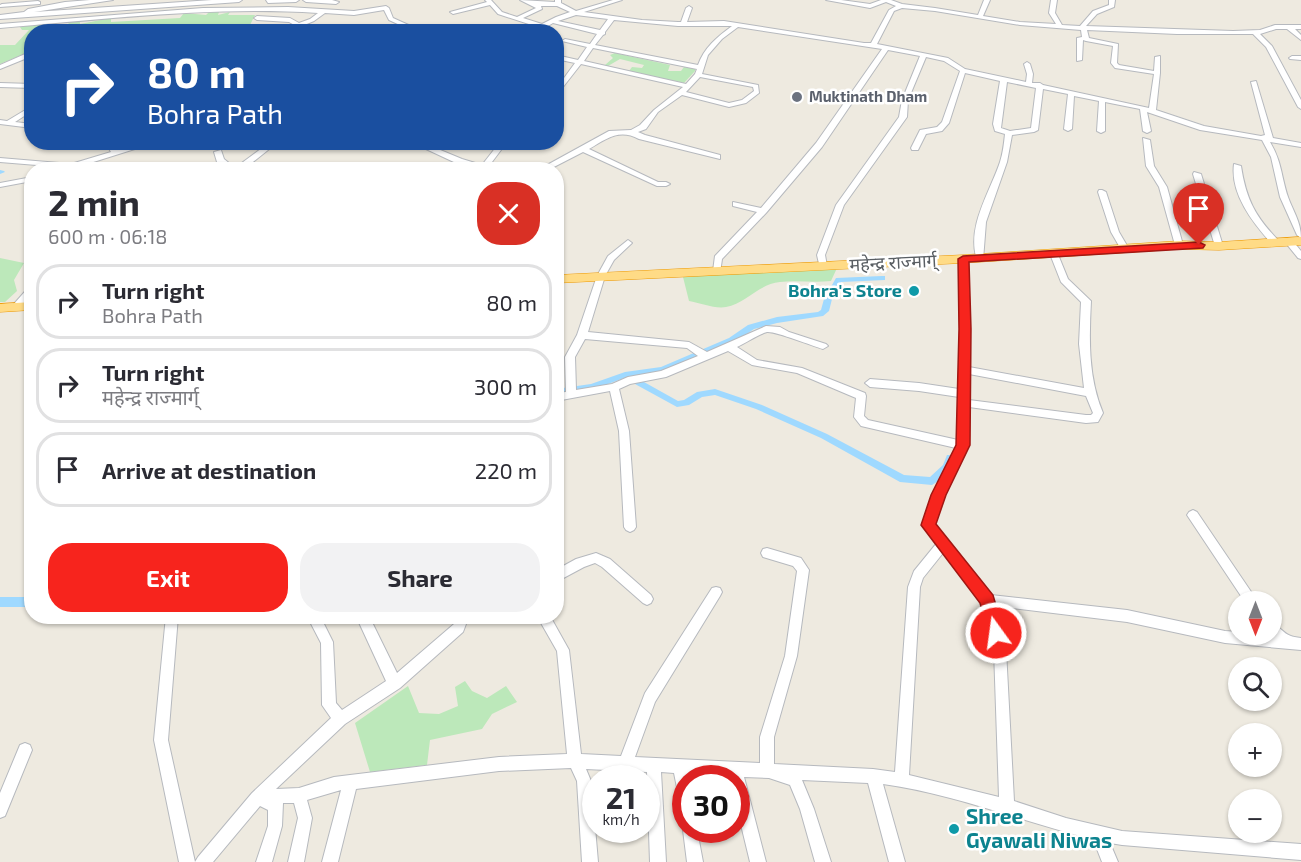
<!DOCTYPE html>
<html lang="en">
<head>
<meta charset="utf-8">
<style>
	body { margin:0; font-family:"Exo 2","Noto Sans Devanagari",sans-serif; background:#f2f2f3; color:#2b2b33; height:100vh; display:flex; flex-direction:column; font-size:22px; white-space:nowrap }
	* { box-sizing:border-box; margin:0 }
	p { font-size:20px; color:#7c7c81 }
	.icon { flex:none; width:33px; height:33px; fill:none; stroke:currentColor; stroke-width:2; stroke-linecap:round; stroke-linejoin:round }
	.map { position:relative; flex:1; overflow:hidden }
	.drawer { position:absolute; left:24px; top:162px; width:540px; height:462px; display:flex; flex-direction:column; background:#fff; border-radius:24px; box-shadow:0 2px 4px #0004 }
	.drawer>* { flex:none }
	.top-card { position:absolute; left:24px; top:24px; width:540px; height:126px; border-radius:24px; box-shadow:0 2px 4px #0004; background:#1a4fa0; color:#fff; overflow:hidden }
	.needle { width:39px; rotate:180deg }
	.buttons { position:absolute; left:1228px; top:591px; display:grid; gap:12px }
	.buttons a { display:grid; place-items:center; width:54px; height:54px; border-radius:50%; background:#fff; box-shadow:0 2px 4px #0004; font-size:30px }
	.speed { position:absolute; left:582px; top:765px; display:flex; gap:12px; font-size:30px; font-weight:700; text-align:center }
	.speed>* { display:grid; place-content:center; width:78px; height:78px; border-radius:50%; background:#fff; box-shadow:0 2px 4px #0004; line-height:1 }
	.speed small { font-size:15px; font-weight:400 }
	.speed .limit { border:9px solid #d22; background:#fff; color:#111 }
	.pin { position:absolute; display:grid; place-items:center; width:51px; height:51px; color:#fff; margin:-62px -26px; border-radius:50% 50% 50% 0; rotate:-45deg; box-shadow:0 0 6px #0007 }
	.pin .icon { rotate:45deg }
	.me { position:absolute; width:66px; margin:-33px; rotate:346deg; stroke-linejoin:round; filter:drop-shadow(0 0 4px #0008) }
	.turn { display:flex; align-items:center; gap:21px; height:126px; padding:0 24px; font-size:27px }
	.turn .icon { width:78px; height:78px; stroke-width:2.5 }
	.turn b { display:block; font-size:42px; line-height:51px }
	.round { display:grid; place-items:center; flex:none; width:63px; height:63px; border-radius:24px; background:#f2f2f3 }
	.head { display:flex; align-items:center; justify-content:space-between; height:102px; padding:0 24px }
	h1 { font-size:36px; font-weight:700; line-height:45px }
	.cta { display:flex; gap:12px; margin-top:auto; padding:12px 24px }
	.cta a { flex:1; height:69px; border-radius:24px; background:#f7241d; color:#fff; font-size:24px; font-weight:700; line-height:69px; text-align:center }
	.cta a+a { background:#f2f2f3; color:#2b2b33 }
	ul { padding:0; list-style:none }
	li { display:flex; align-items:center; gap:18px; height:75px; margin:0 12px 9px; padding:0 12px; border:3px solid #e1e1e2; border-radius:24px }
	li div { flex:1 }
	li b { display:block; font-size:22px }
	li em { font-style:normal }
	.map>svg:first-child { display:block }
</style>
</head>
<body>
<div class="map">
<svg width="1301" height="862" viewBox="0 0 1301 862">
	<rect width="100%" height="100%" fill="#eeeae0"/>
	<!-- green -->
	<path fill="#bce8ba" d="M209,12H219L218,15L230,12L228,15H255L247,31L32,32L31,51L0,64V45H15L29,30H22L20,27L23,25H67L71,21H80V24L111,18V22L180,18L184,13L206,15Z
		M615,53L670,65L668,71H681L684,67L695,69V71L684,83L629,71L632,67L642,68L644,65L620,59L608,66L605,65L613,58L610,55Z
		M0,258L24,263L14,280L17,291L5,302H0Z
		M837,268L831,281C813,283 796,280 780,282C759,284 746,303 726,307C715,309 700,303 689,301L683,277L714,273Z
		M465,681L472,691L487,698L506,686L517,702L492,714L482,729L430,740L427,765L370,772L355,723L408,686L419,713L439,714L458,706L455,687Z"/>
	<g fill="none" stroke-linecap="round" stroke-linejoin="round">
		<!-- canal -->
		<path fill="#9fd9ff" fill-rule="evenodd" d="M0,170L4,171L5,172L0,174Z
			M882,276H885V280L841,282L832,299L829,311L823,316L777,323L754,329L735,342L665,372L635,377L678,401L684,400L697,392L715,389L762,405L827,434L904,475L930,477L943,465L947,455H953L955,458C951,470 943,479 932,485L900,482L821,438L756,409L715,395L702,397L689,405L677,407L624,378L592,390L556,395V389L591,384L625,372L661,367L729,338L748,325L777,317L818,312L821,310L824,299L836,278Z
			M0,597H32V607H0Z"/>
		<defs>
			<path id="minor" d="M90,0H113L34,12L212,0H242L239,2L0,19V15L24,12L28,9L65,2Z
				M266,0H299L296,2L268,3Z
				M303,0H332L339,2L336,4L306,2Z
				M485,0H491L502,12L517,17L536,8L520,0L555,2V0H561V3L576,11L613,0H622L584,12L642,20L678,22H681L686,8L689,6L692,8L687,22L724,21L864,43H871L889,10L896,6L886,2L870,8L826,0H841L870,4L881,0H891L902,4L935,8L978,15L984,0H990L983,16L1020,22L1056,24L1049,13L1051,0H1057L1055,13L1062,25L1080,26L1093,11L1109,5V0H1115L1114,7L1097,14L1086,26L1233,31L1260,30L1275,25H1301V29H1295L1301,35V40L1287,29H1276L1260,34L1272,46L1301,100V109L1298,107L1266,47L1253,34H1177L1087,30L1089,38L1118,44L1117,63L1119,65L1154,71L1155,57L1160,56V73L1156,110L1204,126L1261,136L1265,135L1251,82L1256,81L1273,138L1301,143V147L1270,142C1282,162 1281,176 1288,197C1293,211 1301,222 1301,238L1297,235L1280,197L1271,157L1262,140L1200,130L1147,112L1151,131L1147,133L1143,131L1140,109L1105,102V131L1101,133L1097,131L1099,101L1074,96L1072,129L1068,131L1064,129L1068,94L1043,89L1038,130L1034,132L1012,135L1007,162L986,222L983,260H977C966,227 990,192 1000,162C1003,153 1004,143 1005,134L995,131L993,124L1000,81L965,73L949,123L942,131L926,134L918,150H912L911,148L920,130L937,127L942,122L960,71L944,61L926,57L908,100L907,117L844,205L825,255L827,266L823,269L820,268L817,255L836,205L899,117L902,100L920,56L888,50L822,147L766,213L722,259L720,273H714L713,271L715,256L757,212L733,206V202L761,208L816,143L882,49L738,27L722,39L708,55L702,74L758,85L759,93L746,103L729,107L682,95L658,112L646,129L638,132L645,135L720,155V159L639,139C619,128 606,139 589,149L658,182H666L670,184L666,186H657L583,152L548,170H538L609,131L631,130L640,125L654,110L683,87L581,64L556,96V89L575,63L556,59V55L578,60L587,47L562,41L565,39L590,44L597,34L553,23L538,32H530L538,27L498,14L490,5L453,14L450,12L487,2ZM541,6H557L570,12L556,17L542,24L523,18L542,9ZM902,8L935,11L1020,25L1081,30L1082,37L1077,38V61L1082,60L1083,40L1086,41L1113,46L1111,63L1115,68L1154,74L1149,108L1043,85L1040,83H1032L1033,74L1030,64L1027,62L1024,64L1027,74L1026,82L965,69L948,58L877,44L894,11ZM576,15L608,19L600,30L558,21ZM614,20L678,26H732C717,37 704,48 698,65L595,45L603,35L605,34V32ZM593,48L697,69L695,74L686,84L584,61ZM700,77L753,87L754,91L742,100L729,103L686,92ZM1007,82L1036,88L1031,128L1010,131L1001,128Z
				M38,1L40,2V4L0,7V5L2,4Z
				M386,6L389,8L393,18L424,32H415L389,20L384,10L354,15L325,13L314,21L302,26L303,29L327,27L369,32H269L249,28L252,26L297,29L296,26L289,22L257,20L254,18L257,16L290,18L299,23L310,19L318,13C212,6 106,19 0,28V24L203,8L288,7L354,11Z
				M32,51V56L0,69V65Z
				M1292,56H1301V60L1290,59L1289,58Z
				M0,83L32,84V88L0,87Z
				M32,106V111L15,122L32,124V128L0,124V120L7,121Z
				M1143,138L1150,140L1154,166L1167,187L1183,245L1182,247L1179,248L1175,245L1159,187L1146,166Z
				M103,142H113L117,150L144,142H157L68,170H55L61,167L0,162V158L71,164L111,152L107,145Z
				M270,142H278L243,170H228L217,162L214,152L221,150L224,159L235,168Z
				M411,142H421L462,159L482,165L500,142H507L489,166L498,170H479V168L456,163Z
				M1234,164L1241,166C1246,199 1255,216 1278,240V244H1272C1253,223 1230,194 1234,164Z
				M1194,172L1201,174L1223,246L1222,248L1219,249L1215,246L1193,174Z
				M32,177V181L0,187V183Z
				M1099,190H1102L1106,192L1119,232L1129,249L1128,251H1122L1111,232L1098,192Z
				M1289,239L1292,240L1301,251V259L1298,258L1285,242Z
				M628,240L632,243L614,260L605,276L588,332L689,342L707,352L766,326L780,327L789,332L826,344L828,346L823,349C813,346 775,331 767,332C757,335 746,343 737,347L757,360L802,368L865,393L866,396L864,416L868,420L958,440L959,397L919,391L870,387L865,383L870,379L919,383L959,389L960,329L959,259L963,256L967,259L969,367L1084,388L1079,344L1081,302L1061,282L1050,254L1051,252H1057L1068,279L1091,301C1089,339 1088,377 1103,413L1098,422L1086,423L969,407L968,445L944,495L934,524L991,595L1127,610L1225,631L1239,632V634H1272V624C1286,630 1282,636 1301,638V650L1225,643L1127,622L996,606L1006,650L1014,801L1066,818L1122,831L1301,844V860L1122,845L1110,843L1118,862H1102L1093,839C1023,822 955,794 883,784L905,862H889L868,783L802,780L814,809L831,862H815L800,809L790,785L769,778L744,777L766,862H750L736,804V778H730V776L689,774V778H686V809L681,807L674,773L661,772L666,862H650L647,772L586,769L591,781L598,862H582L577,781L571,768L499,771L356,789L338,862H322L341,790L307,800L312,818L304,862H288L298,818L294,803H283L282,826L272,862H256L268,826V810L260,806L213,862H195L198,857L252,793L331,718L322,705L321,643L307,616H320L333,642L336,703L342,710L386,681L356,616H369L397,673L454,624L457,616H469L463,632L400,688L345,724L276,789L299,788L334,777L350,775L499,757L567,754L557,651L537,616H550L569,650L581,754L621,756L645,693L712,588L716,587L720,588L722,592L720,596L655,702L635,757L760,763V737L785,656L797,571L793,566L763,557L761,553L763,549L767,548L801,558L809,570L797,656L774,737V764L873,769L895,772L908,587L914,571L936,544L922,525L932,495L956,448L861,426L854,417L856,398L797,373L752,365L728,351L666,377L630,384L619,389L629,431L636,527L634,530L630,532L626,530L624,527L619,431L610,391L556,401V393L566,392L565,357L577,335L597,276L608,256ZM585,339L687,348L698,356L661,371L628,377L612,384L576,390L575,357ZM969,374L1086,396L1093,413L1091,415H1086L969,400ZM943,553L982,602L994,650L999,797L909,775L920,587L923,578Z
				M32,286V295L19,309H13L11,307L13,305L29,287Z
				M1193,510L1197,512L1258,602H1245L1187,515L1189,512Z
				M596,553L610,559L651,595L653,599L651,603L647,605L643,603L602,567L595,563L584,567L556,582V570L576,559Z
				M166,616H178L168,740L195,862H179L154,740Z
				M25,743L30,745L32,750L5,816L0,818V793L20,745Z
				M686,824V830H697L703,862H687L683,830Z"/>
			<path id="highway" d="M1301,237V245L1219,250L1179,249L963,263L556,283V275L963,255L1179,241L1219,242Z
				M32,302V310L0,312V304Z"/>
		</defs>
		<!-- minor casing -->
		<use href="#minor" stroke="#b6b9be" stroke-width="2"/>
		<!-- highway casing -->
		<use href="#highway" stroke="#e90" stroke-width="1"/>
		<!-- minor -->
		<use href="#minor" fill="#fff" fill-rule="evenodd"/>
		<!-- highway -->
		<use href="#highway" fill="#ffdb86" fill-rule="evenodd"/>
	</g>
	<!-- route -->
	<path fill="#f7241d" stroke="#a11713" stroke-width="1.5" d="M1199,242L1205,245L1203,248L969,262L971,329L970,445L946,495L936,524L993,595L1004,633L1002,639L996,641L990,639L980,603L921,525L931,495L956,445L959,329L958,259L963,256Z"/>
	<!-- markers -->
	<circle fill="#6b7280" stroke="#fff" stroke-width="2" cx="797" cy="97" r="6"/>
	<g fill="#0f9aa8" stroke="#fff" stroke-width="2">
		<circle cx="914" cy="291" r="6"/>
		<circle cx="954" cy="829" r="6"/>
	</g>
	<g text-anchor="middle" stroke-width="5" stroke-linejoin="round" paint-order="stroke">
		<!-- far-worship labels -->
		<g font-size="15" font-weight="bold" fill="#5b616d" stroke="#fff" text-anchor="start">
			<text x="809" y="102">Muktinath Dham</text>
		</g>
		<!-- street labels -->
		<g font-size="18" fill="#595e63" stroke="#fff">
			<text transform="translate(893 263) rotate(-3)" y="6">महेन्द्र राज्मार्ग्</text>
		</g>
		<!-- culture labels -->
		<g font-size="18" font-weight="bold" fill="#0d838f" stroke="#fff" text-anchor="end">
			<text x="902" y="297">Bohra's Store</text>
		</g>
		<!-- near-culture labels -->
		<g font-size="21" font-weight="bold" fill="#0d838f" stroke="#fff" text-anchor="start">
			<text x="966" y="824">Shree<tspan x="966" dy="24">Gyawali Niwas</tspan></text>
		</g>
	</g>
</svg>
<div class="buttons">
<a><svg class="needle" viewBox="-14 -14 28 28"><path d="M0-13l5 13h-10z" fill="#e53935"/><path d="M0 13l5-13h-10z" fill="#7c7c81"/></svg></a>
<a><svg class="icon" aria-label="search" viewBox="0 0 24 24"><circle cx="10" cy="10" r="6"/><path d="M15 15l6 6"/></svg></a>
<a>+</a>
<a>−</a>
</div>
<div class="speed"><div>21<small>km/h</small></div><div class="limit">30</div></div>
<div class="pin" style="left:1199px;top:245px;background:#d93025"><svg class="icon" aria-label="arrive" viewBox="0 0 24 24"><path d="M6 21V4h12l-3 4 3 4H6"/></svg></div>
<svg class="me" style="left:996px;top:633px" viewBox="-20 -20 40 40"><circle r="17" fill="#f7241d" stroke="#fff" stroke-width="3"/><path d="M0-11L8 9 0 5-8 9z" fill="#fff"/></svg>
<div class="top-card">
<div class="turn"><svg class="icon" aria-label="right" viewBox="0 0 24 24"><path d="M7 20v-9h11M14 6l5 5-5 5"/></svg><div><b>80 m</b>Bohra Path</div></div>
</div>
<section class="drawer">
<div class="head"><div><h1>2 min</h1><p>600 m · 06:18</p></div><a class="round" style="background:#d93025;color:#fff"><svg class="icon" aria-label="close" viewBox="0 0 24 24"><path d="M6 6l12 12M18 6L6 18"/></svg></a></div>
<ul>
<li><svg class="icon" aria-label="right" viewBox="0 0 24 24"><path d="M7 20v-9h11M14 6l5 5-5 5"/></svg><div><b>Turn right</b><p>Bohra Path</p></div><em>80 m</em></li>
<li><svg class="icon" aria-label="right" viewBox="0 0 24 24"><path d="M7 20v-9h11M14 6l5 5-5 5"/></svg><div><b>Turn right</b><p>महेन्द्र राज्मार्ग्</p></div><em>300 m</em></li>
<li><svg class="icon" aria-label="arrive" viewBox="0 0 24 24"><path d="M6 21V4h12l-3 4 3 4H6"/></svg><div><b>Arrive at destination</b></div><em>220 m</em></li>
</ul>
<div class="cta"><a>Exit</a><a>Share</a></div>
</section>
</div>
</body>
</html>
